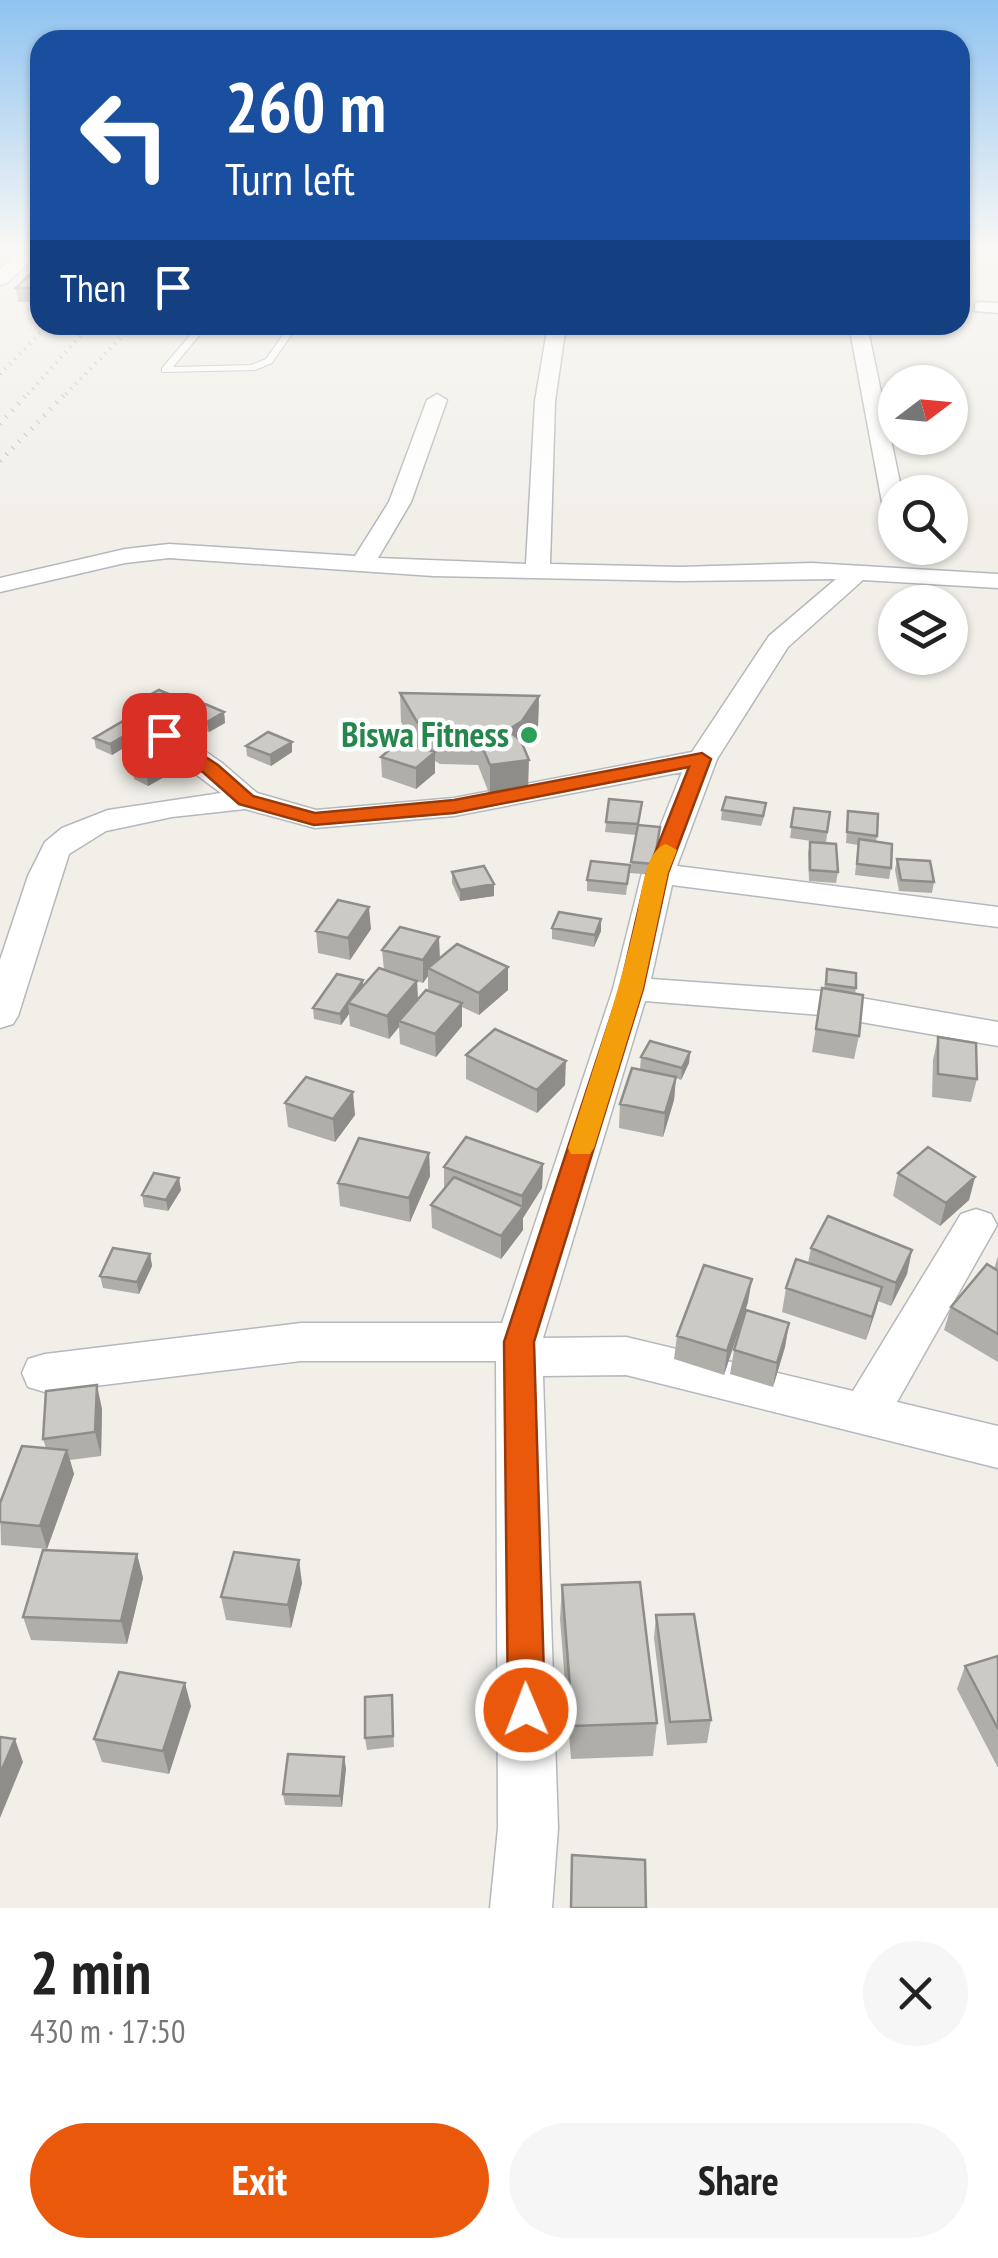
<!DOCTYPE html>
<html lang="en">
<head>
<meta charset="utf-8">
<style>
	body { margin:0; font-family:"PT Sans Narrow",sans-serif; background:#f6f6f6; color:#222; height:100vh; display:flex; flex-direction:column; font-size:38px; white-space:nowrap }
	* { box-sizing:border-box; margin:0 }
	p { font-size:32px; color:#767676 }
	.icon { flex:none; width:55px; height:55px; fill:none; stroke:currentColor; stroke-width:2; stroke-linecap:round; stroke-linejoin:round }
	.map { position:relative; height:1908px; overflow:hidden }
	.drawer { display:flex; flex-direction:column; background:#fff; flex:1 }
	.drawer>* { flex:none }
	.banner { position:absolute; left:30px; top:30px; width:940px; height:305px; border-radius:30px; box-shadow:0 2px 8px #0004; background:#1a4fa0; color:#fff; overflow:hidden }
	.needle { width:65px; rotate:74deg }
	.controls { position:absolute; left:878px; top:365px; display:grid; gap:20px }
	.controls a { display:grid; place-items:center; width:90px; height:90px; border-radius:50%; background:#fff; box-shadow:0 2px 8px #0004; font-size:50px }
	.pin { position:absolute; display:grid; place-items:center; width:85px; height:85px; color:#fff; margin:-42px; border-radius:20px; box-shadow:0 5px 15px #0006 }
	.me { position:absolute; width:110px; margin:-55px; rotate:359deg; stroke-linejoin:round; filter:drop-shadow(0 0 8px #0008) }
	.turn { display:flex; align-items:center; gap:35px; height:210px; padding:0 30px; font-size:45px }
	.turn .icon { width:130px; height:130px; stroke-width:2.5 }
	.turn b { display:block; font-size:70px; line-height:85px }
	.then { display:flex; align-items:center; height:95px; padding:0 30px; background:#0003; gap:20px; font-size:38px }
	.round { display:grid; place-items:center; flex:none; width:105px; height:105px; border-radius:52px; background:#f6f6f6 }
	.summary { display:flex; align-items:center; justify-content:space-between; height:170px; padding:0 30px }
	h1 { font-size:60px; font-weight:700; line-height:75px }
	.button { display:flex; gap:20px; margin-top:auto; padding:20px 30px }
	.button a { flex:1; height:115px; border-radius:60px; background:#ea580c; color:#fff; font-size:40px; font-weight:700; line-height:115px; text-align:center }
	.button a+a { background:#f6f6f6; color:#222 }
	.map>svg:first-child { display:block }
</style>
</head>
<body>
<div class="map">
<svg width="998" height="1908" viewBox="0 0 998 1908">
	<rect width="100%" height="100%" fill="#f1efe8"/>
	<g fill="none" stroke-linecap="round" stroke-linejoin="round">
		<defs>
			<path id="service" d="M199,325H208L173,367L251,365L266,359L290,325H298L272,363L255,370L162,372V368Z"/>
			<path id="minor" d="M981,302L998,303V313L975,311V303Z
				M548,325H566L555,401L550,564L680,567L812,563L998,574V588L863,580L788,647L717,759L677,866L998,907V927L672,885L651,979L821,991L998,1022V1046L821,1015L645,1001L543,1338L626,1337L853,1391L961,1214L976,1209L991,1214L997,1225L897,1402L998,1426V1468L626,1375L543,1376L558,1828L552,1908H490L498,1828L496,1361H301L45,1392L28,1387L22,1373L28,1359L45,1354L301,1323H502L613,989L642,873L682,772L454,816L315,828L245,809L172,817L106,831L69,854L18,1016L13,1024L0,1028V960L28,876L45,842L62,828L108,810L221,793L130,725L126,719L130,713H150L222,763L257,793L316,810L454,798L692,752L769,636L836,579L680,581L433,576L169,558L125,563L0,592V578L125,549L169,544L355,556L389,502L427,400L437,394L447,400L411,502L378,558L526,564L535,401Z
				M849,325H867L902,492H895V520L884,513Z"/>
			<path id="tertiary" d="M21,250L40,252L7,283L0,285V269Z"/>
		</defs>
		<!-- service casing -->
		<use href="#service" stroke="#b5b8bc" stroke-width="2"/>
		<!-- minor casing -->
		<use href="#minor" stroke="#b5b8bc" stroke-width="3"/>
		<!-- tertiary casing -->
		<use href="#tertiary" stroke="#b5b8bc" stroke-width="3"/>
		<!-- service -->
		<use href="#service" fill="#fff" fill-rule="evenodd"/>
		<!-- minor -->
		<use href="#minor" fill="#fff" fill-rule="evenodd"/>
		<!-- tertiary -->
		<use href="#tertiary" fill="#fff" fill-rule="evenodd"/>
		<!-- rail-far1 -->
		<path stroke="#b6b7b8" stroke-width="4" stroke-dasharray="1 6" stroke-linecap="butt" d="M0,374L48,325
			M28,394L90,325
			M66,394L133,325"/>
		<!-- rail -->
		<path stroke="#b6b7b8" stroke-width="5" stroke-dasharray="1 8" stroke-linecap="butt" d="M0,424L30,391
			M0,461L68,391"/>
	</g>
	<!-- wall -->
	<path fill="#afaea9" fill-rule="evenodd" d="M40,268V302H18L16,288Z
		M400,693L539,696L538,726L523,748L528,790L490,796L478,765L440,764L435,761V773L416,789L382,777L381,757L415,746L401,722Z
		M131,705L179,708L151,723L133,715Z
		M224,712L225,723L209,732L189,724L188,714Z
		M147,734L112,755L96,748L94,738Z
		M292,742V752L271,766L247,756L246,746Z
		M174,760L175,771L148,786L134,779L132,768Z
		M609,799L639,825L660,827L653,875L630,873L636,835L605,832Z
		M794,808L830,812L826,843L790,838Z
		M722,810L765,814L761,826L721,820Z
		M848,811L877,836L876,841L891,868L889,879L855,875L858,845L846,843Z
		M810,842L838,872L836,883L809,881L808,853Z
		M897,859L934,882L932,893L899,891L895,870Z
		M630,865L626,895L587,891V880Z
		M452,872L494,884V896L460,901L452,883Z
		M552,928L601,931L594,947L552,939Z
		M371,929L350,960L318,953L316,931Z
		M382,950L440,958L508,990L479,1015L462,1007V1026L436,1057L400,1044L399,1027L389,1039L350,1026L349,1014L341,1025L314,1019L313,1008L363,980V986L384,970ZM428,976V991L418,999L417,981L423,983Z
		M827,969L856,988L855,994L859,1036L854,1059L812,1052L822,988L824,989Z
		M938,1037L977,1079L971,1102L932,1097L933,1060Z
		M690,1052L689,1063L681,1080L676,1078L674,1100L663,1137L619,1128L620,1104L658,1073L640,1069L641,1057Z
		M466,1055L565,1085L537,1113L466,1079Z
		M285,1103L355,1115L335,1142L288,1127Z
		M429,1153L430,1176L410,1222L340,1206L338,1183Z
		M543,1164L542,1188L523,1218V1230L501,1259L432,1228L431,1205L444,1188V1167Z
		M898,1173L975,1177L969,1200L940,1226L893,1196Z
		M181,1190L168,1211L144,1207L142,1195Z
		M811,1248L912,1250L907,1274L891,1306L878,1301L866,1340L782,1312L786,1288L808,1263Z
		M150,1254L152,1266L139,1294L103,1288L100,1276Z
		M998,1256V1362L944,1330L951,1307L994,1269Z
		M748,1302L724,1375L674,1359L677,1336Z
		M789,1323L785,1347L773,1387L730,1374L734,1350Z
		M102,1409L101,1456L70,1460L74,1474L47,1549L1,1545L0,1503L46,1448L43,1439Z
		M137,1554L143,1578L127,1644L31,1640L23,1617Z
		M302,1583L291,1628L226,1620L221,1597Z
		M562,1585L657,1723L653,1756L571,1759L560,1619Z
		M656,1615L711,1720L707,1743L667,1745L654,1638Z
		M998,1656V1768L957,1689L965,1666Z
		M392,1695L394,1747L367,1750L365,1738Z
		M191,1706L169,1774L102,1762L94,1739Z
		M346,1768L342,1807L285,1805L283,1794Z"/>
	<!-- shaded-wall -->
	<path fill="#8f8d8a" d="M539,696L538,726L521,751L508,730Z
		M178,698L179,708L151,723L150,713Z
		M224,712L225,723L209,732L207,722Z
		M146,723L147,734L112,755L110,744Z
		M292,742V752L271,766L270,755Z
		M435,752V773L416,789V768Z
		M174,760L175,771L148,786L147,775Z
		M529,760L528,790L490,796V765Z
		M494,884V896L460,901V890Z
		M369,907L371,929L350,960L348,938Z
		M601,919V931L594,947L595,935Z
		M439,937L440,959L428,968V976L423,983V960Z
		M508,967V990L479,1015V993Z
		M363,980V992L348,1003L349,1014L341,1025L340,1014Z
		M417,981L418,1003L399,1021V1027L389,1039L387,1016Z
		M462,1003V1026L436,1057L435,1034Z
		M690,1052L689,1063L681,1080L682,1068Z
		M566,1061L565,1085L537,1113V1090Z
		M676,1077L674,1100L663,1137L665,1113Z
		M353,1092L355,1115L335,1142L333,1119Z
		M429,1153L430,1176L410,1222L409,1198Z
		M543,1164L542,1188L523,1218V1230L501,1259V1236L522,1208V1196Z
		M975,1177L969,1200L940,1226L946,1203Z
		M179,1178L181,1190L168,1211L166,1200Z
		M912,1250L907,1274L891,1306L896,1283Z
		M150,1254L152,1266L139,1294L137,1282Z
		M752,1279L748,1302L724,1375L727,1351Z
		M882,1287L876,1310L866,1340L872,1317Z
		M789,1323L785,1347L773,1387L777,1363Z
		M97,1385L102,1409L101,1456L95,1432Z
		M67,1450L74,1474L47,1549L40,1526Z
		M137,1554L143,1578L127,1644L121,1621Z
		M299,1560L302,1583L291,1628L288,1605Z
		M185,1683L191,1706L169,1774L163,1751Z
		M15,1739L23,1762L0,1818V1774Z
		M344,1757L346,1768L342,1807L340,1796Z"/>
	<!-- building -->
	<path fill="#cccac5" stroke="#8f8d8a" stroke-width="2.5" d="M36,268H40V288H16Z
		M159,690L178,698L150,713L131,705Z
		M400,693L539,696L522,721L508,730L521,741L529,760L490,765L477,735L439,734L417,722Z
		M205,704L224,712L207,722L188,714Z
		M130,717L146,723L110,744L94,738Z
		M268,732L292,742L270,755L246,746Z
		M400,741L435,752L416,768L381,757Z
		M159,754L174,760L147,775L132,768Z
		M726,797L766,803L763,816L722,810Z
		M609,799L642,802L638,824L606,822Z
		M794,808L830,812L827,832L791,827Z
		M848,811L878,814L877,836L847,832Z
		M638,825L660,827L654,864L631,862Z
		M859,839L892,844L891,868L857,864Z
		M810,842L836,844L838,872L810,870Z
		M897,859L930,861L934,882L901,880Z
		M591,861L630,865L627,884L587,880Z
		M484,866L494,884L460,890L452,872Z
		M338,900L369,907L348,938L316,931Z
		M559,912L601,919L595,935L552,928Z
		M400,927L439,937L423,960L382,950Z
		M457,944L508,967L479,993L428,968Z
		M379,968L417,981L387,1016L348,1003Z
		M827,969L856,973V988L826,984Z
		M337,974L363,980L340,1014L313,1008Z
		M822,988L863,995L859,1036L816,1029Z
		M426,990L462,1003L435,1034L399,1021Z
		M495,1029L566,1061L537,1090L466,1055Z
		M938,1037L976,1043L977,1079L938,1074Z
		M650,1041L690,1052L682,1068L641,1057Z
		M632,1068L676,1077L665,1113L620,1104Z
		M306,1077L353,1092L333,1119L285,1103Z
		M466,1137L543,1164L522,1196L444,1167Z
		M359,1138L429,1153L409,1198L338,1183Z
		M928,1147L975,1177L946,1203L898,1173Z
		M154,1173L179,1178L166,1200L142,1195Z
		M454,1177L523,1207L501,1236L431,1205Z
		M828,1216L912,1250L896,1283L811,1248Z
		M113,1248L150,1254L137,1282L100,1276Z
		M796,1259L882,1287L872,1317L786,1288Z
		M987,1264L998,1271V1334L951,1307Z
		M704,1265L752,1279L727,1351L677,1336Z
		M746,1310L789,1323L777,1363L734,1350Z
		M97,1385L95,1432L43,1439L46,1391Z
		M22,1446L67,1450L40,1526L0,1522V1503Z
		M43,1550L137,1554L121,1621L23,1617Z
		M234,1552L299,1560L288,1605L221,1597Z
		M640,1582L657,1723L573,1726L562,1585Z
		M694,1614L711,1720L670,1722L656,1615Z
		M998,1656V1729L965,1666Z
		M119,1672L185,1683L163,1751L94,1739Z
		M392,1695L393,1736L365,1738V1697Z
		M0,1737L15,1739L0,1774Z
		M288,1754L344,1757L340,1796L283,1794Z
		M572,1855L645,1860L646,1908H571Z"/>
	<!-- sky -->
	<linearGradient id="sky" x2="0" y2="1"><stop stop-color="#8fc3f1"/><stop offset="0.48" stop-color="#f9f8f5"/><stop offset="1" stop-color="#f9f8f5" stop-opacity="0"/></linearGradient>
	<rect width="998" height="517" fill="url(#sky)"/>
	<!-- route -->
	<path fill="#ea580c" stroke="#983908" stroke-width="2.5" d="M164,730L218,765L253,796L315,813L454,800L702,753L711,759L668,873L643,989L534,1342L545,1710L539,1723L526,1728L513,1723L508,1710L504,1342L620,989L647,873L689,767L454,813L314,825L239,804L204,773L157,739V731Z"/>
	<!-- slow -->
	<path fill="#f59e0b" d="M666,844L677,850L668,873L643,989L594,1148L590,1154H571L568,1148C592,1072 618,997 636,919C641,900 644,850 666,844Z"/>
	<!-- markers -->
	<circle fill="#2e9e5b" stroke="#fff" stroke-width="4" cx="529" cy="735" r="10"/>
	<g text-anchor="middle" stroke-width="9" stroke-linejoin="round" paint-order="stroke">
		<!-- leisure labels -->
		<g font-size="35" font-weight="bold" fill="#27864d" stroke="#fff" text-anchor="end">
			<text x="509" y="747">Biswa Fitness</text>
		</g>
	</g>
</svg>
<div class="controls">
<a><svg class="needle" viewBox="-14 -14 28 28"><path d="M0-13l5 13h-10z" fill="#e53935"/><path d="M0 13l5-13h-10z" fill="#767676"/></svg></a>
<a><svg class="icon" aria-label="search" viewBox="0 0 24 24"><circle cx="10" cy="10" r="6"/><path d="M15 15l6 6"/></svg></a>
<a><svg class="icon" aria-label="layers" viewBox="0 0 24 24"><path d="M12 4l9 5-9 5-9-5zM3 14l9 5 9-5"/></svg></a>
</div>
<div class="pin" style="left:164px;top:735px;background:#d93025"><svg class="icon" aria-label="arrive" viewBox="0 0 24 24"><path d="M6 21V4h12l-3 4 3 4H6"/></svg></div>
<svg class="me" style="left:526px;top:1710px" viewBox="-20 -20 40 40"><circle r="17" fill="#ea580c" stroke="#fff" stroke-width="3"/><path d="M0-11L8 9 0 5-8 9z" fill="#fff"/></svg>
<div class="banner">
<div class="turn"><svg class="icon" aria-label="left" viewBox="0 0 24 24"><path d="M17 20v-9H6M10 6l-5 5 5 5"/></svg><div><b>260 m</b>Turn left</div></div>
<div class="then">Then<svg class="icon" aria-label="arrive" viewBox="0 0 24 24"><path d="M6 21V4h12l-3 4 3 4H6"/></svg></div>
</div>
</div>
<section class="drawer">
<div class="summary"><div><h1>2 min</h1><p>430 m · 17:50</p></div><a class="round"><svg class="icon" aria-label="close" viewBox="0 0 24 24"><path d="M6 6l12 12M18 6L6 18"/></svg></a></div>
<div class="button"><a>Exit</a><a>Share</a></div>
</section>
</body>
</html>
